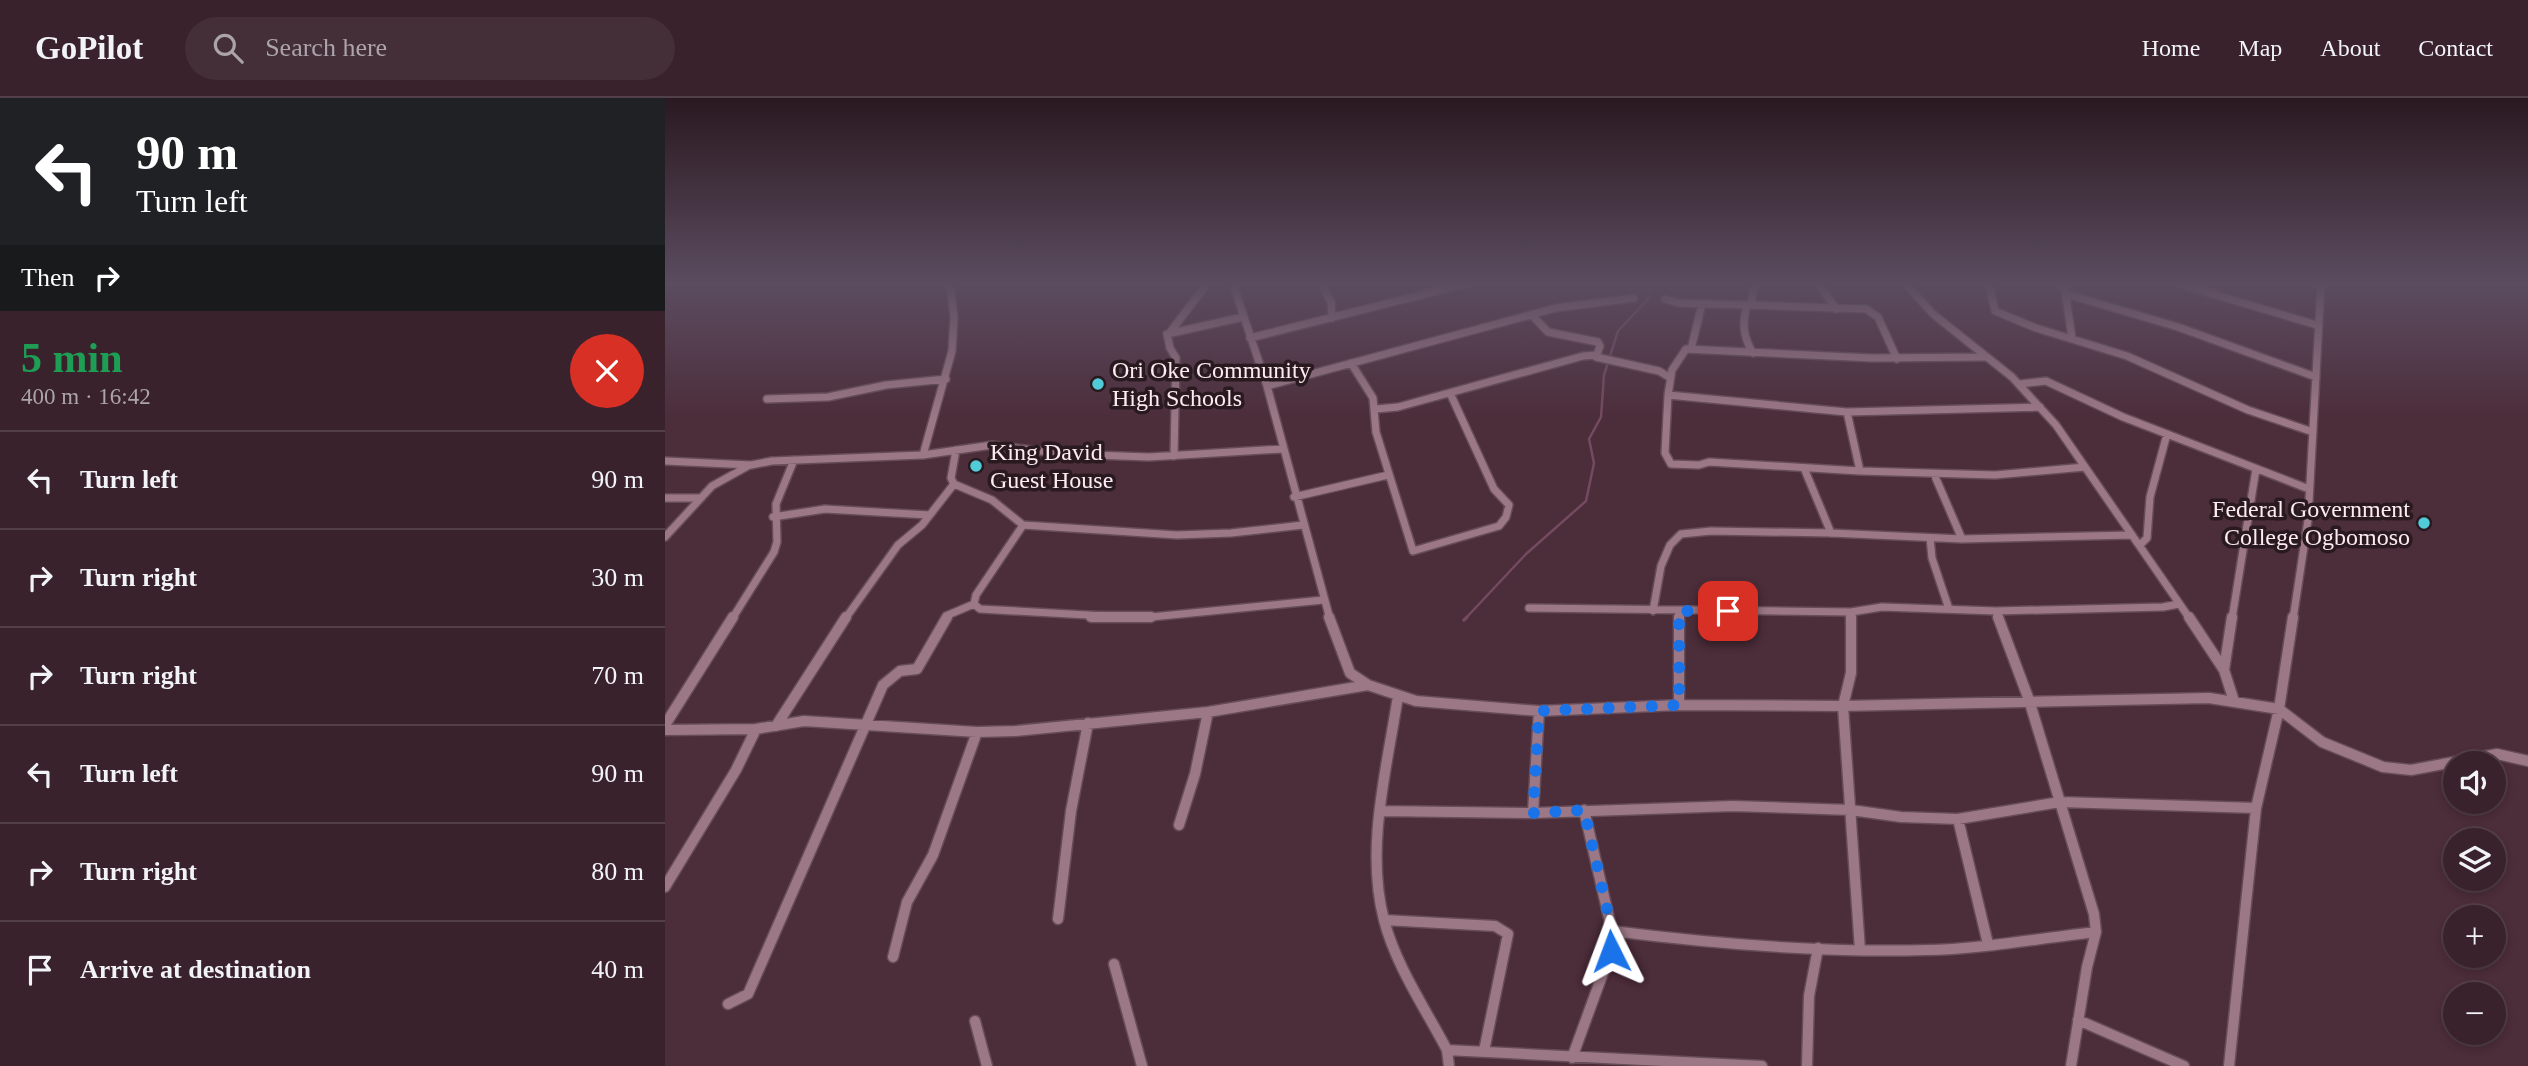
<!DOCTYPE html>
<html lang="en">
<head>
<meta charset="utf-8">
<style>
	body { margin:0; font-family:Georgia,serif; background:#442f38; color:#f1f3f6; height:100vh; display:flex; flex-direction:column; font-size:26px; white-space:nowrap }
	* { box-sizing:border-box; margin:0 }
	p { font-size:23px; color:#aba4a9 }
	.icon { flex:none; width:38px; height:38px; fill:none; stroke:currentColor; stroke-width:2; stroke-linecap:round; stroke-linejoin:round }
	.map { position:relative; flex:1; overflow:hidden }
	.drawer { display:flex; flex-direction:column; background:#39222c; width:665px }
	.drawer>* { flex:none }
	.hud { background:#202124; color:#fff; overflow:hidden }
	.tools { position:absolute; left:1778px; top:653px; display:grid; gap:14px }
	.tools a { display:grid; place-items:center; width:63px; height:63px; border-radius:50%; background:#39222c; box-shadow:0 4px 10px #0003,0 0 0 2px #533f48; font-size:35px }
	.pin { position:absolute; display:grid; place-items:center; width:60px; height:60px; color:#fff; margin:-30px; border-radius:14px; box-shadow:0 4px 10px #0006 }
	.me { position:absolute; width:77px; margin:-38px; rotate:357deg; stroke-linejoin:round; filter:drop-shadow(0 0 5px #0008) }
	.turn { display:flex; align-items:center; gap:24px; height:147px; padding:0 21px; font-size:32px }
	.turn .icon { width:91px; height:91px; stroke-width:2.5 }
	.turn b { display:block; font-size:49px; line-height:60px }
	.then { display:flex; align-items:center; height:66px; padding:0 21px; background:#0003; gap:14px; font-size:26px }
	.round { display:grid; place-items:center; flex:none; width:74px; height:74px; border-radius:37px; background:#442f38 }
	.headline { display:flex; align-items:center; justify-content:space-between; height:119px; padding:0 21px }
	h1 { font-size:42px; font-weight:600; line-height:52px; color:#1e9e55 }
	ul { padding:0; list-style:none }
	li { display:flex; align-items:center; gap:21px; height:98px; padding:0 21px; border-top:2px solid #533f48 }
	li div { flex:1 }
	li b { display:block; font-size:26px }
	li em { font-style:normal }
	header { display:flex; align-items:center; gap:42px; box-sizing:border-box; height:98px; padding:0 35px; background:#39222c; border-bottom:2px solid #533f48 }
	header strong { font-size:33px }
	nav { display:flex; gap:38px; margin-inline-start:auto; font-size:24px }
	.search { width:490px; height:63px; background:#442f38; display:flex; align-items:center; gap:18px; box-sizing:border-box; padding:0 24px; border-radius:38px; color:#aba4a9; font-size:26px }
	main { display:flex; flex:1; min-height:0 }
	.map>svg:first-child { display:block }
</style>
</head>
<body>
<header>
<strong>GoPilot</strong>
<div class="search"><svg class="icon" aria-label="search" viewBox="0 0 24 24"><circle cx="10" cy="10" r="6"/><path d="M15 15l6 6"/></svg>Search here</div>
<nav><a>Home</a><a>Map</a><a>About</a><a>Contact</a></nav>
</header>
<main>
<section class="drawer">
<div class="hud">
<div class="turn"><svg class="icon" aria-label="left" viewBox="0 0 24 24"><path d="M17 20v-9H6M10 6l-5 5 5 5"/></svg><div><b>90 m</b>Turn left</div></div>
<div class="then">Then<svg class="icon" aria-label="right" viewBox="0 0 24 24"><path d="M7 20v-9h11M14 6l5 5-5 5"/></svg></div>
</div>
<div class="headline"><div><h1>5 min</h1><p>400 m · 16:42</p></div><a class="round" style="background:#d93025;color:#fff"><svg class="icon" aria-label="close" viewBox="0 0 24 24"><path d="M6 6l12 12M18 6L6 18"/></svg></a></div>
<ul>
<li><svg class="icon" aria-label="left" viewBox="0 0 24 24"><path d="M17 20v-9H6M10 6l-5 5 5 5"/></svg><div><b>Turn left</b></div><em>90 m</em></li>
<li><svg class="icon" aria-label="right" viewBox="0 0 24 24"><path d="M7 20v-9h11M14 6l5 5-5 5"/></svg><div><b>Turn right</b></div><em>30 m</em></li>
<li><svg class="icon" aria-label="right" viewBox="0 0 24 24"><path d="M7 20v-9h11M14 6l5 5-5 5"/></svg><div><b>Turn right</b></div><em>70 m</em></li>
<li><svg class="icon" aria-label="left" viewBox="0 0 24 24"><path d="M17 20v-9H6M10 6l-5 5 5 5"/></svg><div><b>Turn left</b></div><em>90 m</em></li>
<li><svg class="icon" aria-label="right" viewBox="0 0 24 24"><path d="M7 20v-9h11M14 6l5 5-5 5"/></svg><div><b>Turn right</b></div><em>80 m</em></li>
<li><svg class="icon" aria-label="arrive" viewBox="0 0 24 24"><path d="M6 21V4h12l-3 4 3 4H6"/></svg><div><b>Arrive at destination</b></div><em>40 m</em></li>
</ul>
</section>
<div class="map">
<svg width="1863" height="968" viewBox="0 0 1863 968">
	<rect width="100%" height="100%" fill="#4c2d3a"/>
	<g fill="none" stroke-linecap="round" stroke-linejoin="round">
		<!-- stream-far1 -->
		<path stroke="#744a60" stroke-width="2.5" d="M800,521L861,456L921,403L929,365L924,341L936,319L939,277L953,233L983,201L987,186"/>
		<!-- stream -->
		<path stroke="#744a60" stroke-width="3.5" d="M799,522L802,519"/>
		<defs>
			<path id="street-far1" d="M568,186L602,288L665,521
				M656,186L666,204L667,220
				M1154,186L1171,211
				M1241,186L1268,216L1347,279L1391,327L1525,521
				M1324,186L1330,213L1371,230L1462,258L1583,312L1648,334
				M1399,186L1407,240
				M1514,186L1652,227
				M1401,196L1513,229L1651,279
				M1000,201L1013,205L1082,207
				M1086,207L1201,211L1213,219L1232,261
				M867,217L883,234L933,244L935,248L931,259L994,273L1004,279
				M506,233L542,186
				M585,240L800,186
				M1026,251L1037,206
				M1088,255C1078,239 1077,225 1082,207H1086L1089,186
				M1319,259L1207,260L1021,251L1007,272L1003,297L1182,314L1375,309
				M686,265L708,300L711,334L748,453L834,428L841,419L844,407L829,391L785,295
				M1354,286L1381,283L1458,319L1644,391
				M602,288L891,210L969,200
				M1003,297L1000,355L1006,366L1034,367L1044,364L1195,373L1330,377L1420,369
				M102,301L163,299L221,287L281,281
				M711,311L733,309L918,258L931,257
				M1182,314L1195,373
				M291,352L286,380L289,386L327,402L358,427L512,437L566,435L638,427
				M258,357L287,253L289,219L285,186
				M509,358L511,260L505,250L502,236L578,219
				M0,363L86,367L107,363L258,357L327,347L400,356L484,359L617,351
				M1139,370L1166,435
				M1269,376L1297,441
				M629,399L723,377
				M0,400H35
				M108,419L160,411L264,417
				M358,427L311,497L309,506L315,511L476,520L658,502
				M0,439L47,388L83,368
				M1265,440L1267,460L1284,511
				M1476,446L1482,440L1485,399L1502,336
				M864,510L1186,514L1217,509L1331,513L1498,509L1514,506
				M988,513L996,468L1005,447L1016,436L1046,433L1166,435L1297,441L1467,437
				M1014,513V521
				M1331,513L1334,521
				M1186,514V521
				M67,521L109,454L112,444L111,406L129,362
				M180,521L233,447L257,427L289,386
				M281,521L283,517L309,506
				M1567,521L1591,371
				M1628,521L1643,422L1656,186"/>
			<path id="street" d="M426,519H486
				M664,519L685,575L703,587L751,603L874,613L1014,607L1178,608L1544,600L1614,611L1657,644L1718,669L1746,672L1832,656L1863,663
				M1014,519V607
				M1186,519V575L1178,608L1195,852
				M1333,519L1364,602L1429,816L1431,834L1422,869L1406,968
				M1524,519L1559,572L1569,603
				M1559,572L1567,519
				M733,598C722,670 700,750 719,822C731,868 760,910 782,952L784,968
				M0,627L68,519
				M111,628L181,519
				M0,632L91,631L139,623L312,634L350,633L543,614L703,587
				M717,713L868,715L1068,708L1186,712L1236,719L1293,721L1395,704L1591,710
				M868,715L874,613
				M1293,721L1323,846
				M514,727L530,676L543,614
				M0,789L71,672L91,631
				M393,821L406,713L423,625
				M719,822L830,828L843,836L819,953
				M947,833C1051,846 1156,855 1261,852C1317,851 1375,840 1431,834
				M228,859L242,804L268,757L312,634
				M449,866L477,968
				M63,906L83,896L218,587L235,573L252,571L282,519
				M1413,922L1519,968
				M310,923L322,968
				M782,952L1097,968
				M907,960L946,853L947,833L919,712
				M1142,968L1144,898L1153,850
				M1564,968L1591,710L1614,611L1628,519"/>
		</defs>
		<!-- street-far1 casing -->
		<use href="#street-far1" stroke="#664c57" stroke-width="10"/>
		<!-- street casing -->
		<use href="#street" stroke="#664c57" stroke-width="13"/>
		<!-- street-far1 -->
		<use href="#street-far1" stroke="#9c7886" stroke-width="7"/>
		<!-- street -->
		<use href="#street" stroke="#9c7886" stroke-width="10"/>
	</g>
	<!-- sky -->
	<linearGradient id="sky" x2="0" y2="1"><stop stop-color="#2a1920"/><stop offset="0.58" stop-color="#5b4c60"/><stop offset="1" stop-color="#5b4c60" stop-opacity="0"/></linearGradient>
	<rect width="1863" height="321" fill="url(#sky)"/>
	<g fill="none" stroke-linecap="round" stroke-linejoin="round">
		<!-- route -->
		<path stroke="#1a73e8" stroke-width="12" stroke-dasharray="0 21.6" d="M946,853L947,833L919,712L868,715L874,613L1014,607V513H1063"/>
	</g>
	<!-- markers -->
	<g fill="#52cbd8" stroke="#291a20" stroke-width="2.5">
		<circle cx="433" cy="286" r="7"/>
		<circle cx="311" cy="368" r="7"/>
		<circle cx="1759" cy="425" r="7"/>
	</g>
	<g text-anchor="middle" stroke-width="7" stroke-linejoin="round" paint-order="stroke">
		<!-- poi labels -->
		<g font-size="24" fill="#ffeaf2" stroke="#291a20" text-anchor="start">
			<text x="447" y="280">Ori Oke Community<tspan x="447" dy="28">High Schools</tspan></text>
			<text x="325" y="362">King David<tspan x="325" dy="28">Guest House</tspan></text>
			<text x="1745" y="419" text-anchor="end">Federal Government<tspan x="1745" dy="28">College Ogbomoso</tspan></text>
		</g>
	</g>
</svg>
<div class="tools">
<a><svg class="icon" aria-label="sound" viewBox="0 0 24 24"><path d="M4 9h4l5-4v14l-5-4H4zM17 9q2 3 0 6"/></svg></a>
<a><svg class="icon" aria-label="layers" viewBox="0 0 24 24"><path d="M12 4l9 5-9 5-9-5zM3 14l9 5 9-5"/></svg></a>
<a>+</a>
<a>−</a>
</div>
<div class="pin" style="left:1063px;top:513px;background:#d93025"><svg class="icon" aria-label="arrive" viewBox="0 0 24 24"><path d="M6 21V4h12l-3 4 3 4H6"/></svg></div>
<svg class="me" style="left:946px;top:853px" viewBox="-20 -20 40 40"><path d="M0-17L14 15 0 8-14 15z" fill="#1a73e8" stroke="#fff" stroke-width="4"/></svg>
</div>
</main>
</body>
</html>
